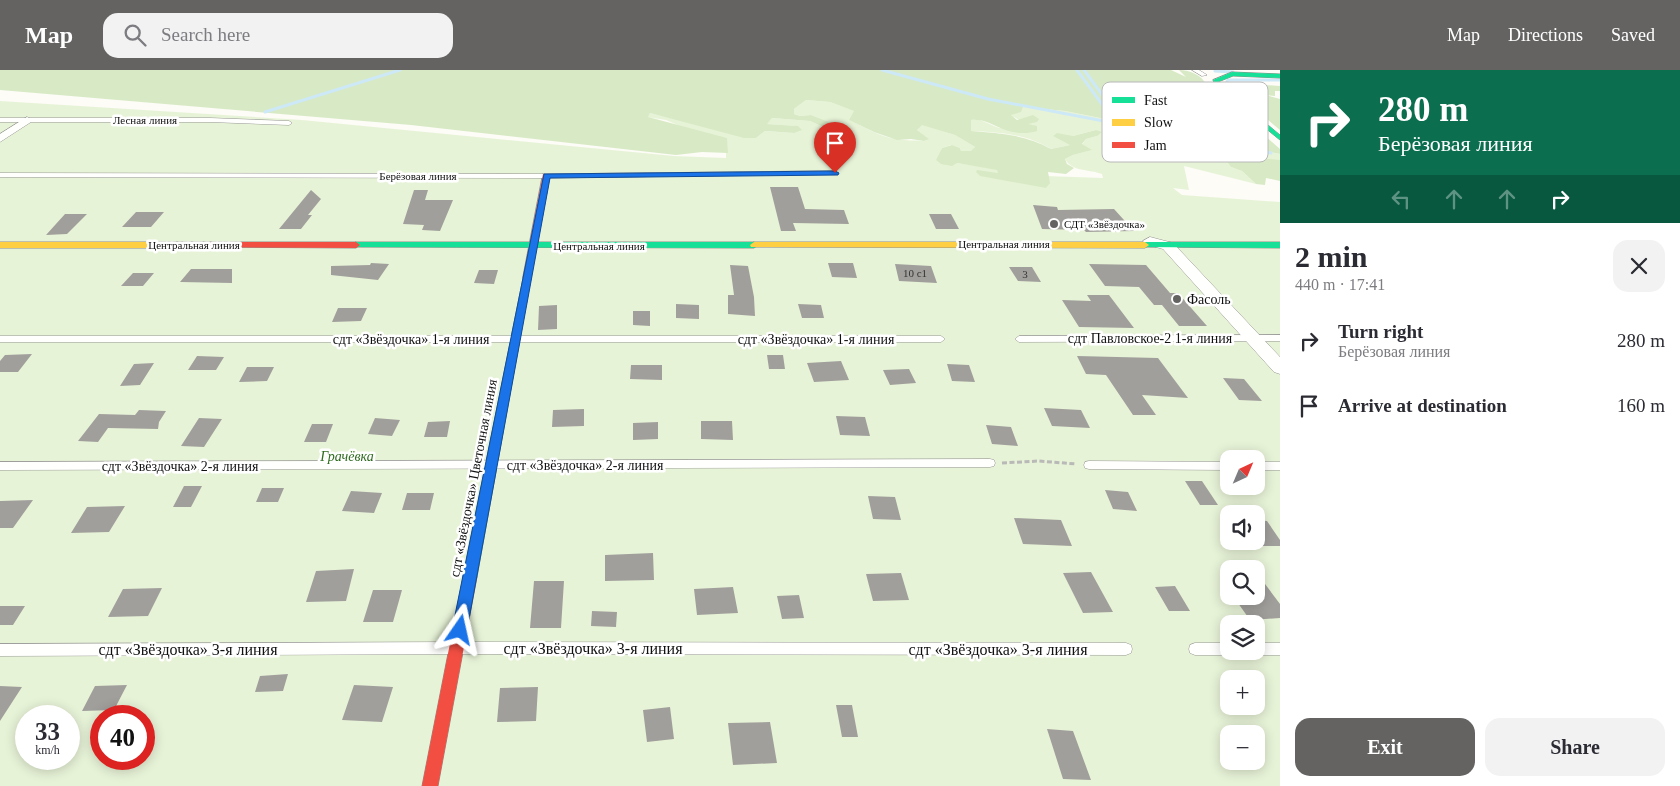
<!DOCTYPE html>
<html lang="en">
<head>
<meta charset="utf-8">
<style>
	body { margin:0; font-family:"Times New Roman",serif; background:#f2f2f3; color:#2b2b33; height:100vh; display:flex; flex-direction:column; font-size:19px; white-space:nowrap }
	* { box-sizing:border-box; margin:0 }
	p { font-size:16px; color:#7c7c81 }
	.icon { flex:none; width:28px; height:28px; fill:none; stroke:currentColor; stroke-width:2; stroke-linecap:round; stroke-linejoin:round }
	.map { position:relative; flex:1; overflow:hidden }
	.sheet { display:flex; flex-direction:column; background:#fff; width:400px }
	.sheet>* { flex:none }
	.hud { background:#0b6e4f; color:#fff; overflow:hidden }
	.needle { width:32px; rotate:44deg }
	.controls { position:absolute; left:1220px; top:380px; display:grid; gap:10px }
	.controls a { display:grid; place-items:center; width:45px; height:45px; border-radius:10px; background:#fff; box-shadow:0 2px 12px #0003; font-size:25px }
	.speed { position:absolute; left:15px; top:635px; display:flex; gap:10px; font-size:25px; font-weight:700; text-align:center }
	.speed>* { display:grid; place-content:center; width:65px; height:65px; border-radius:50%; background:#fff; box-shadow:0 2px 12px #0003; line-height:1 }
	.speed small { font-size:12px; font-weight:400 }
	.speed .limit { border:8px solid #d22; background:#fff; color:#111 }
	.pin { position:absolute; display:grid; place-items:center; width:42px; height:42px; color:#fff; margin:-51px -21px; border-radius:50% 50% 50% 0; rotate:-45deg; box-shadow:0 0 5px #0007 }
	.pin .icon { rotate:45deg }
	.me { position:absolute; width:55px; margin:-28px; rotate:11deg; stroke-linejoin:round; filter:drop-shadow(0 0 4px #0008) }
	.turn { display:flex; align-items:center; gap:18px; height:105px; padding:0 15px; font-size:22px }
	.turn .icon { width:65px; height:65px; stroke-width:2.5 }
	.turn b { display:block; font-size:35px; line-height:42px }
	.lanes { display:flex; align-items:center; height:48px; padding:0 15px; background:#0003; justify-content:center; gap:25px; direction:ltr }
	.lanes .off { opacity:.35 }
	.round { display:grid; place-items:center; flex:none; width:52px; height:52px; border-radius:15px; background:#f2f2f3 }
	.headline { display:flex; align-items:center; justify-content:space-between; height:85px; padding:0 15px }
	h1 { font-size:30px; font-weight:700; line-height:38px }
	.primary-button { display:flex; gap:10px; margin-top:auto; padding:10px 15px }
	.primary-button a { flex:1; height:58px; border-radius:15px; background:#646362; color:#fff; font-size:20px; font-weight:700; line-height:58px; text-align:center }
	.primary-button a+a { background:#f2f2f3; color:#2b2b33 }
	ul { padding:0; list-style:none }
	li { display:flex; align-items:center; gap:15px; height:65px; padding:0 15px }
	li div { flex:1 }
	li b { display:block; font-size:19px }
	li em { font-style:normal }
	header { display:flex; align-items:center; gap:30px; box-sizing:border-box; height:70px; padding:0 25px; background:#646362; color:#fff }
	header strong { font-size:24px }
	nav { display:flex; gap:28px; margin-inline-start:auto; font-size:18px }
	.search { width:350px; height:45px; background:#f2f2f3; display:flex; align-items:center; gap:12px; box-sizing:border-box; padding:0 18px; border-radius:15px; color:#7c7c81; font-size:19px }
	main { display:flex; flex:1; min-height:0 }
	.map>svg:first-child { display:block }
</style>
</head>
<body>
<header>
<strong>Map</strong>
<div class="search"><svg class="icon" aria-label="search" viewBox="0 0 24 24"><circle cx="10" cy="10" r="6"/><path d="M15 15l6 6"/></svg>Search here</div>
<nav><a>Map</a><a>Directions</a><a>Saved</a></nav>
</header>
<main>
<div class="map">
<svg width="1280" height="716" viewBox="0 0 1280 716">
	<rect width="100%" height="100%" fill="#fdfcf7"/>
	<!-- green -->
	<path fill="#e7f3d7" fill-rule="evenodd" d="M806,30L830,32L855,41L850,50C864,57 880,67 897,69C906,71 915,70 924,71L928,69L917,60L922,54L955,65L975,77L972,81H961L960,78L951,75L942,78L937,90L1045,106L1103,108L1102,104C1089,99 1072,102 1065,89L1073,85L1091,80L1082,75L1086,69L1097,66L1096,60L1073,66L1070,75L1051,79C1027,64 998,62 971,61V50L978,49L999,58L1027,54L1010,45L1023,37L1065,41L1280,84V90L1231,97L1242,101L1256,114L1184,96L1189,120L1173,118L1182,125L1280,132V716H0V31L302,50L674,86L726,88V76L666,50L647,47L650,43L756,68L765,61L794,63L797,56L766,54L772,48L810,51L832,61L844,58L811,45L800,46L794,44V39ZM1229,389H1256V416H1229ZM1229,444H1256V471H1229ZM1229,499H1256V526H1229ZM1229,554H1256V581H1229ZM1229,609H1256V636H1229ZM26,646H69V689H26ZM101,646H144V689H101ZM1229,664H1256V691H1229Z"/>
	<!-- forest -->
	<path fill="#d8eac5" d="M0,0H1171L1186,7L1179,0C1190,0 1202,5 1207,16L1280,79V84L1065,41L1023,37L1021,42L1011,45L1017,50L1033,45L1039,49L1037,52L1028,54L1037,56V61C1025,65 1010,63 998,57C989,53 982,49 971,50V61C999,63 1027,65 1051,79L1070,75L1053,66L1057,63L1073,66L1096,60L1102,62L1097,66L1086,69L1082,74L1092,80L1073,85L1065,89L1067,94L1074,98L1066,104L1048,102L1050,113L1046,118L980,106L976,102L977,100L998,103L997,100L957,93L952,96L941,94L936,90L942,78L952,75L960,78L961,81H971L975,77L955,65L922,55L917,60L929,69L924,71L911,69L897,70L874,62L849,50L854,41L830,32L806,30L794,39V44L800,46L811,45L845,58L843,61H832L810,51L772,48L767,54L798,56L802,60L794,63L765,61L756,68H744L650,43L648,47L727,68L728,83L702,82L676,85L411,55L0,20Z
		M1266,15L1280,16V21H1275V26L1266,25L1280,29V60L1238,25H1263L1254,23L1252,20Z
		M1222,84L1280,90V111L1266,108L1265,115L1256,114L1242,101L1231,97Z"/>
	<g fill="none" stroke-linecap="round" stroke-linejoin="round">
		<!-- stream -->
		<path stroke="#cde8f7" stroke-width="3" d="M882,0L988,29L1271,83
			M1077,0L1107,41
			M1084,0L1115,42
			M1215,1L1233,2
			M1232,21L1226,13L1228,10H1280
			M265,42L400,0"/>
	</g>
	<!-- building -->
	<path fill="#a19f9c" d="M770,117H798L805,139L844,140L849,154L793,153L796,161H781Z
		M311,120L321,129L308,145H312L301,159H279Z
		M414,120H428L425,130H453L440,161L422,160L424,155L403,154Z
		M1033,135L1057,137L1058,140L1114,139L1134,161L1086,162L1084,160L1042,159Z
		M136,142H164L151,157H122Z
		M65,144H87L67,164L46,165Z
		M929,144H951L959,159H936Z
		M371,193L389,194L378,210L331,205V196L370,195Z
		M828,193H853L857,208L832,207Z
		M895,194L931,196L937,213L899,211Z
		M1089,194L1146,195L1170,223H1178L1207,256H1179L1162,235H1154L1139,217L1105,216Z
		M730,195L748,196L754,227L755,246L728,244V225H734Z
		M1009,197H1032L1041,212L1018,211Z
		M191,199H232V213L180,212Z
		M479,200H498L494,214L474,213Z
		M133,203H154L143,216H121Z
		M1087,225H1109L1134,258L1079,257L1062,230L1091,231Z
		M676,234L699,235V249L676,248Z
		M798,234L821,235L824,248H802Z
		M557,235V259L538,260L539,236Z
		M338,238H367L361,251L332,252Z
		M633,241H650V256L633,255Z
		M32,284L18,302H0V291L5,285Z
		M767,285H783L785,299H769Z
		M197,286L224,287L216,300H188Z
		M1077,286L1158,288L1188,328L1142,325L1156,345H1133L1106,305L1086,304Z
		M841,291L849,310L814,312L807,293Z
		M154,293L140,315L120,316L134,294Z
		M947,294L969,295L975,312L952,311Z
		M631,295H662V310L630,309Z
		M247,297H274L267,311L239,312Z
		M909,299L916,313L890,315L883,300Z
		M1223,308L1244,309L1262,331L1239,330Z
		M1044,338L1081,340L1090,358L1052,356Z
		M584,339V356L552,357L553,340Z
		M139,340L166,341L159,352L158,359L108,358L98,372L78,371L99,344L135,345Z
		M836,346L865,347L870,366L840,365Z
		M199,348L222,349L204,377L181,376Z
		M375,348L400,350L392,366L368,364Z
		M450,351L447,367H424L428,352Z
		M701,351H732L733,370L701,369Z
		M658,352V369L633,370V353Z
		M312,354H333L326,372H304Z
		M986,355L1011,357L1018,376L992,374Z
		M1185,411H1202L1218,435H1200Z
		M184,416H202L191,437H173Z
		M262,418H284L278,432H256Z
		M1105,420L1128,422L1137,441L1113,439Z
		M351,421L382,423L374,443L342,441Z
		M407,423H434L430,440H402Z
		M868,426L895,427L901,450L873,449Z
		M33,430L13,458H0V431Z
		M125,436L109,462L71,463L87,437Z
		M1014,448L1061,450L1072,476L1023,474Z
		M1256,450L1267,451L1280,470V476H1262L1256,467Z
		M653,483L654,510L605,511V485Z
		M354,499L346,531L306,532L316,501Z
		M1091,502L1113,542L1083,543L1063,503Z
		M1256,502L1280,534V548L1250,550L1233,526H1256Z
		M901,503L909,530L873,531L866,504Z
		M534,511H564L561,558H530Z
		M1175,516L1190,541H1169L1155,517Z
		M733,517L738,543L697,545L694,519Z
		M162,518L148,546L108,547L123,519Z
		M373,520H402L393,552H363Z
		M799,525L804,548L782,549L777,526Z
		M0,536H25L13,555H0Z
		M592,541L617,542L616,557L591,556Z
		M288,604L283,621L255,622L260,606Z
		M127,615L114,640L82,641L95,616Z
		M354,615L393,617L382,652L342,650Z
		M0,616L22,617L0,651Z
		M538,617L536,651L497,652L500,618Z
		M836,635H852L858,667H842Z
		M670,637L674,669L647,672L643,640Z
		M770,652L777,693L733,695L728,653Z
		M1047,659L1073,661L1091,710L1063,709Z"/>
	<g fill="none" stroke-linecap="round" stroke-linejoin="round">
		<defs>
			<path id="lane" d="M1192,0H1199L1207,5L1202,6Z
				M0,48H210L289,51L292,53L289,55L210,52H0Z
				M835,101L838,103L837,104L546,108L0,107V103L546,104Z
				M1280,265V271L1019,272L1015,269L1019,266Z
				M0,266H941L945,269L941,272H0Z
				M990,389L994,390L995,393L994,396L990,397L0,400V392Z
				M1089,391L1229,392V400L1089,399L1085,398L1084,395L1085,392Z
				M1256,392H1280V400H1256Z
				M456,572L1126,573L1131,575L1132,579L1131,583L1126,585L456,584L0,586V574Z
				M1195,573H1229V581H1234L1229,585H1195L1190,583L1189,579L1190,575Z
				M1256,573H1280V585H1256L1251,583V581H1256Z"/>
			<path id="street" d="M27,47L33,50L31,52L0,72V64Z
				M1150,167L1173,173L1280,287V304L1274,302L1163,179L1145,174L1143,171Z"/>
			<path id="fast" d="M1232,2L1280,4V8L1233,6L1218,12L1221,16L1280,65V70L1216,18L1213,10Z
				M356,172H754L758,175L754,178L353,177L352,175Z
				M1145,172H1280V178L1142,177L1141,175Z
				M527,205L531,208L477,507L475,511L470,513L465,511L463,507L523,208Z"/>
			<path id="slow" d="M0,172H193L197,175L193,178H0Z
				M754,172H1145L1149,175L1145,178L751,177L750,175Z"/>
			<path id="jam" d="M543,104L550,106L531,208L527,211L523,208Z
				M193,172H356L360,175L356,178L190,177V173Z
				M470,501L475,503L477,507L438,716H422L463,507L465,503Z"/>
		</defs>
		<!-- lane casing -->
		<use href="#lane" stroke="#979795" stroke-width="1"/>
		<!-- street casing -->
		<use href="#street" stroke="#979795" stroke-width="1"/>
		<!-- fast casing -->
		<use href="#fast" stroke="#8e8d8b" stroke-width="1"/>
		<!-- slow casing -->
		<use href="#slow" stroke="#8e8d8b" stroke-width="1"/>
		<!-- jam casing -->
		<use href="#jam" stroke="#8e8d8b" stroke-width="1"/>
		<!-- path -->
		<path stroke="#b9b9b8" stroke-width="3" stroke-dasharray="5 2.5" stroke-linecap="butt" d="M1002,393L1039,391L1076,394"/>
		<!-- lane -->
		<use href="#lane" fill="#fffffe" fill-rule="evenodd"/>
		<!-- street -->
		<use href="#street" fill="#fffffe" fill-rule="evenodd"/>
		<!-- fast -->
		<use href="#fast" fill="#16e098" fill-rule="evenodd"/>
		<!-- slow -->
		<use href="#slow" fill="#ffcf43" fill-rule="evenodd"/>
		<!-- jam -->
		<use href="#jam" fill="#f24e42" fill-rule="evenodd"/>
	</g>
	<!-- route -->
	<path fill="#1a73e8" stroke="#114b97" d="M835,101L839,103L838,105L550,108L467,560L465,564L460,566L454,564L452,560L544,104Z"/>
	<!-- markers -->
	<g fill="#646362" stroke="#fff" stroke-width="2">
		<circle cx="1054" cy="154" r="5"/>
		<circle cx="1177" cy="229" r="5"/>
	</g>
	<g text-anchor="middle" stroke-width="5" stroke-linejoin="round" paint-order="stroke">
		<!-- far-street labels -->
		<g font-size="11" fill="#111" stroke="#fff">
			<text x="145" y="54">Лесная линия</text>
			<text x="418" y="110">Берёзовая линия</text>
			<text x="1004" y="178">Центральная линия</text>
			<text x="194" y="179">Центральная линия</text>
			<text x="599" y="180">Центральная линия</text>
		</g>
		<!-- far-poi labels -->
		<g font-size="11" fill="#111" stroke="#fff" text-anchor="start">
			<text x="1064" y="158">СДТ «Звёздочка»</text>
		</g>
		<!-- number labels -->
		<g font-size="11" fill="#353434">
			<text x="915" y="207">10 с1</text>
			<text x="1025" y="208">3</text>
		</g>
		<!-- poi labels -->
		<g font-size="14" fill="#111" stroke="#fff" text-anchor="start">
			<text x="1187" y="234">Фасоль</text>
		</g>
		<!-- street labels -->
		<g font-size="14" fill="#111" stroke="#fff">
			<text x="1150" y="273">сдт Павловское-2 1-я линия</text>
			<text x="411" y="274">сдт «Звёздочка» 1-я линия</text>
			<text x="816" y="274">сдт «Звёздочка» 1-я линия</text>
			<text x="585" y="400">сдт «Звёздочка» 2-я линия</text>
			<text x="180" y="401">сдт «Звёздочка» 2-я линия</text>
			<text transform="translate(473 408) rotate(-79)" y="5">сдт «Звёздочка» Цветочная линия</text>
		</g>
		<!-- park labels -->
		<g font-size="14" font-style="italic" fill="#2f6b1f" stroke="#fff">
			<text x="347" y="391">Грачёвка</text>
		</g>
		<!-- near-street labels -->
		<g font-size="16" fill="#111" stroke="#fff">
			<text x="593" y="584">сдт «Звёздочка» 3-я линия</text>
			<text x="188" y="585">сдт «Звёздочка» 3-я линия</text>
			<text x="998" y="585">сдт «Звёздочка» 3-я линия</text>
		</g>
	</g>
	<!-- legend -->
	<rect x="1102" y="12" width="166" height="80" rx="8" fill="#fff" stroke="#b8b8b8" stroke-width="1"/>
	<rect x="1112" y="27" width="23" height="6" fill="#16e098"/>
	<rect x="1112" y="49" width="23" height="7" fill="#ffcf43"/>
	<rect x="1112" y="72" width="23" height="6" fill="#f24e42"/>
	<g font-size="14" fill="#111">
		<text x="1144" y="35">Fast</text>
		<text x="1144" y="57">Slow</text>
		<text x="1144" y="80">Jam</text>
	</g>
</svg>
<div class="controls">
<a><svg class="needle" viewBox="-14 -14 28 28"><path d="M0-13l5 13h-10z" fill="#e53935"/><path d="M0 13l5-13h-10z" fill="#7c7c81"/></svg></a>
<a><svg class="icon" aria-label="sound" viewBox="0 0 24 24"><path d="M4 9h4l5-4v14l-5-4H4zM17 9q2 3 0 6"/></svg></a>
<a><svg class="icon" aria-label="search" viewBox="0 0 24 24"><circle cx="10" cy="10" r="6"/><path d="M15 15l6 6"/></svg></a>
<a><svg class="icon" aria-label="layers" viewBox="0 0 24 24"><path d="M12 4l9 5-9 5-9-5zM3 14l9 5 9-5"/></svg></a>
<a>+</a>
<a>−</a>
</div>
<div class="speed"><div>33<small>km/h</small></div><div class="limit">40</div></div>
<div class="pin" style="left:835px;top:103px;background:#d93025"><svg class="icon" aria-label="arrive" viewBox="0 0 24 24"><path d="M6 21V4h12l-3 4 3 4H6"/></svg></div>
<svg class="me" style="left:460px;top:560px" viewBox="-20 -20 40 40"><path d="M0-17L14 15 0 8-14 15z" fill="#1a73e8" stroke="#fff" stroke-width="4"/></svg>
</div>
<section class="sheet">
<div class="hud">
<div class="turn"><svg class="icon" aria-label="right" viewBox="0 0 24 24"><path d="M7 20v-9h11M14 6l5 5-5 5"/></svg><div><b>280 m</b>Берёзовая линия</div></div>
<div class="lanes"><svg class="icon off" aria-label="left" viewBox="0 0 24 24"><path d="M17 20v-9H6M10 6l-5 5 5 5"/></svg><svg class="icon off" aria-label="ahead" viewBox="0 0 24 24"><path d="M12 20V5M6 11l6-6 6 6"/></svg><svg class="icon off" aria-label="ahead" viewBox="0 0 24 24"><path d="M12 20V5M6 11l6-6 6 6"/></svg><svg class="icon" aria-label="right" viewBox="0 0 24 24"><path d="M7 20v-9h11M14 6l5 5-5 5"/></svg></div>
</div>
<div class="headline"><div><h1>2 min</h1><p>440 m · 17:41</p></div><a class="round"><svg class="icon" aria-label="close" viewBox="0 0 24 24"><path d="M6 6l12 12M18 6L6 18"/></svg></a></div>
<ul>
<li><svg class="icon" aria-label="right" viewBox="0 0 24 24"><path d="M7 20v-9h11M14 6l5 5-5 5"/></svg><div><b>Turn right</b><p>Берёзовая линия</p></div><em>280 m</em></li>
<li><svg class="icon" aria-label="arrive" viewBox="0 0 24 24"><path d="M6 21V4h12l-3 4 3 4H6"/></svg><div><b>Arrive at destination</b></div><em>160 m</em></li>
</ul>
<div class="primary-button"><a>Exit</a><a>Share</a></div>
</section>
</main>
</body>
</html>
